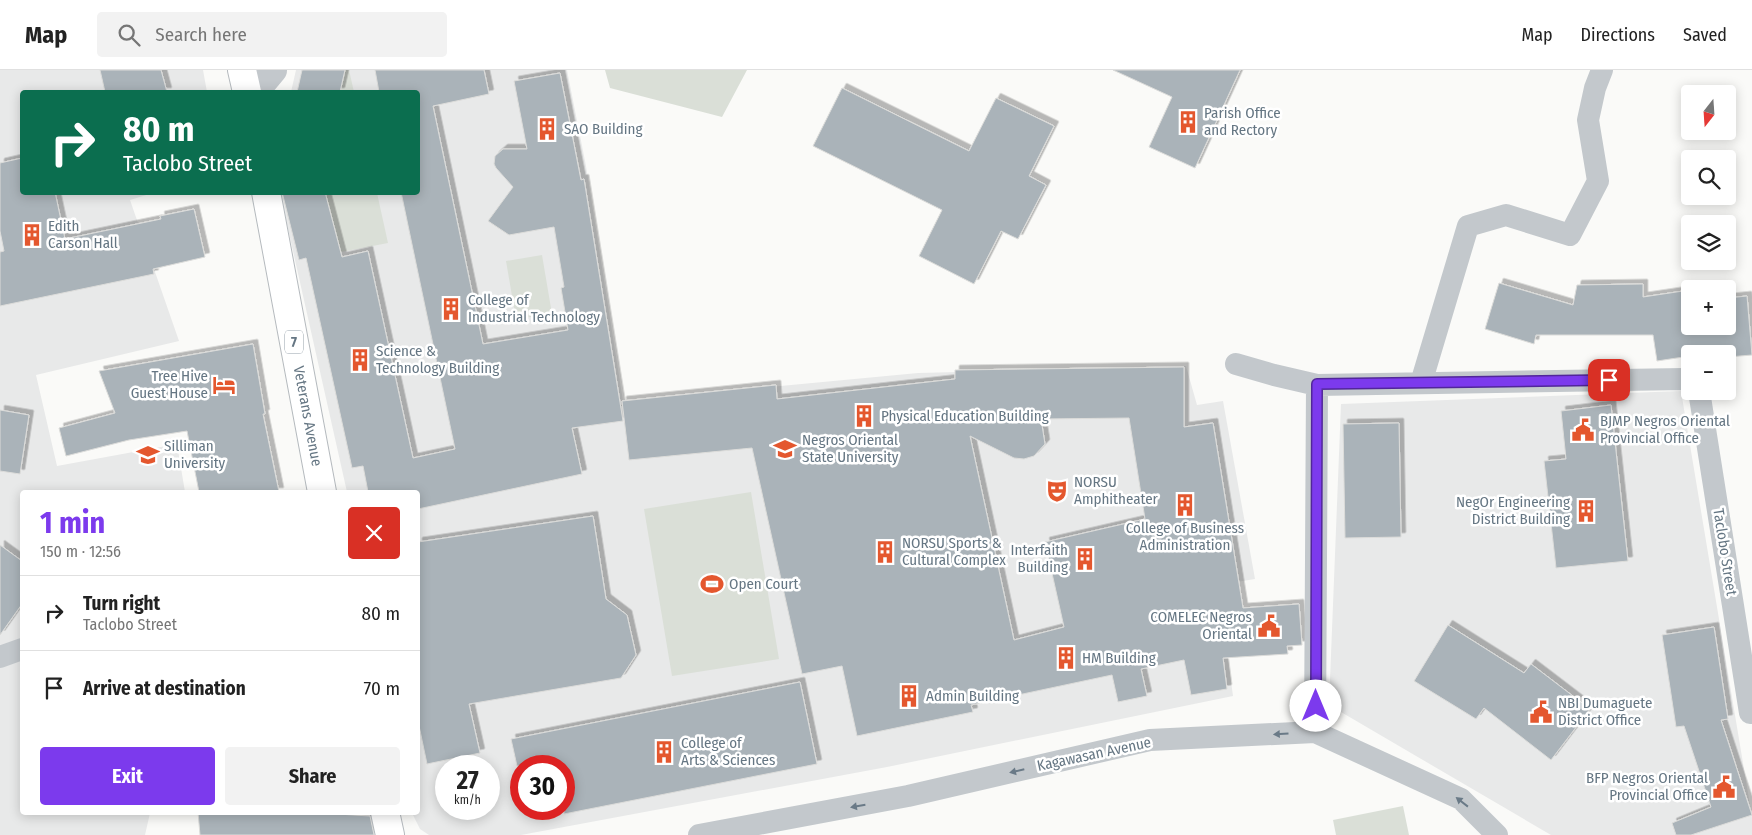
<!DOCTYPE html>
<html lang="en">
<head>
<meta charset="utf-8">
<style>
	body { margin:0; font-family:"Fira Sans Condensed",sans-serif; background:#f2f2f2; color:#222; height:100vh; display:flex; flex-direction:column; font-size:19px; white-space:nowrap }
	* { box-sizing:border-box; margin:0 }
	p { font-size:16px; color:#767676 }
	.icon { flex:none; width:28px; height:28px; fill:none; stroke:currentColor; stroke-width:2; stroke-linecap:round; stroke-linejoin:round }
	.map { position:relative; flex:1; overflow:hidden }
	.sheet { position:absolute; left:20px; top:420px; width:400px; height:325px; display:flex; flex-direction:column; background:#fff; border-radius:5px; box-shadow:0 2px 12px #0003 }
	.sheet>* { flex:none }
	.banner { position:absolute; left:20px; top:20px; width:400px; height:105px; border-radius:5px; box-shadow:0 2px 12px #0003; background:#0b6e4f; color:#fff; overflow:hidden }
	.needle { width:32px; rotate:197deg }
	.controls { position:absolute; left:1681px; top:15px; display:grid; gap:10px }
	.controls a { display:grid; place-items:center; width:55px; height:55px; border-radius:5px; background:#fff; box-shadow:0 2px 12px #0003; font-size:25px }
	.speed { position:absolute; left:435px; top:685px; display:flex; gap:10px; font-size:25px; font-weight:700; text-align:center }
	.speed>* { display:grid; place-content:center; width:65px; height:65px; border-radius:50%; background:#fff; box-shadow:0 2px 12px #0003; line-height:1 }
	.speed small { font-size:12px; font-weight:400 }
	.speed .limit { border:8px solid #d22; background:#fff; color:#111 }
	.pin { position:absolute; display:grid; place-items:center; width:42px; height:42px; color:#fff; margin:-21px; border-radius:10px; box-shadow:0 2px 8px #0006 }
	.me { position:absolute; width:55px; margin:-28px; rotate:0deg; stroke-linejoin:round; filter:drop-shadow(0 0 4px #0008) }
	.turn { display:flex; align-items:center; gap:18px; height:105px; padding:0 20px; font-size:22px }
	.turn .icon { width:65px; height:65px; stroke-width:2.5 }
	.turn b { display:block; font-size:35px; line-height:42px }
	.round { display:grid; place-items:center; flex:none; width:52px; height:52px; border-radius:5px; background:#f2f2f2 }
	.headline { display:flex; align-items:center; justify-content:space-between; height:85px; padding:0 20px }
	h1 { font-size:30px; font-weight:700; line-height:38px; color:#7c3aed }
	.primary-button { display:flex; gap:10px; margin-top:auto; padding:10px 20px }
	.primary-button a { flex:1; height:58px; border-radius:5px; background:#7c3aed; color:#fff; font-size:20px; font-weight:700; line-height:58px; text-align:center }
	.primary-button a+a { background:#f2f2f2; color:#222 }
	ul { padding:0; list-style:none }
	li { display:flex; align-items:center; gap:15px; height:75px; padding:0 20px; border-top:1px solid #e0e0e0 }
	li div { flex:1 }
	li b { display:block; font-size:19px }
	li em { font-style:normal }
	header { display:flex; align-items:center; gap:30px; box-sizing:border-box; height:70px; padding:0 25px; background:#fff; border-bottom:1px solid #e0e0e0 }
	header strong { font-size:24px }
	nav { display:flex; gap:28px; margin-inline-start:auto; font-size:18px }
	.search { width:350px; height:45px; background:#f2f2f2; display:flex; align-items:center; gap:12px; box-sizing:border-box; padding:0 18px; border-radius:5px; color:#767676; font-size:19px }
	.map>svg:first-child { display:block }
</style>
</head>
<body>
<header>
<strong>Map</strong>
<div class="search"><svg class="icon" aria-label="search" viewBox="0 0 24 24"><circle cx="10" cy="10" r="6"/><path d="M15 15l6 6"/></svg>Search here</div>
<nav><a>Map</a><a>Directions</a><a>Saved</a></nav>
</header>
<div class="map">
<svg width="1752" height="765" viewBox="0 0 1752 765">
	<defs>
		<filter id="shadow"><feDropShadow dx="4.5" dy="-4.5" stdDeviation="0" flood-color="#0004"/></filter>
	</defs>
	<rect width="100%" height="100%" fill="#fafaf8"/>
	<!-- built -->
	<path fill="#e8e9e9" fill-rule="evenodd" d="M0,0H203L207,22H22V122L153,123L130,130L179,271L36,305L57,396L177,374L185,422H22V742L150,743L145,765H0Z
		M296,0H567L586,96L623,331L918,303L1186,296L1197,335L1223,331L1255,509L1218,515L1233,626L887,697L521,765H429L420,759L412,743L418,742V422H347L280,123L418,122V22H291ZM446,696H489V739H446ZM521,696H564V739H521Z
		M1681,321L1752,747V765H1551L1329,635L1341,334Z"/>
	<!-- green -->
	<path fill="#dadfd7" d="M345,0H349L354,22H340Z
		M605,0H747L722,47L610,18Z
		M325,123H377L388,173L341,182Z
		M542,185L552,244L516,249L506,191Z
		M751,422L779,589L672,606L644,439Z
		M1403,736L1409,765H1336L1333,750Z"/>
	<!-- building -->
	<path fill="#aab3b9" stroke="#dcdcda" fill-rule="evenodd" filter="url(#shadow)" d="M100,0H161L167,22H105Z
		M302,0H345L340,22H297Z
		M375,0H484L489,24L433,36L483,274L568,260L561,218L564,217L554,157L509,165L488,151L513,117L496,98L494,94L495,86L503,79H527L514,11L560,3L581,110L584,109L623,351L572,358L582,404L418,439V422H368L363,396L352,398L306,188L299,190L282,122H325L342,187L368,181L413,388L455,379L401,122H418V22H379Z
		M1113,0H1240L1195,98L1149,77L1172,27Z
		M842,18L969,81L996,28L1054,56L1029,106L1046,115L1018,169L1001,161L974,214L919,186L942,140L813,76Z
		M22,88V122H55L65,169L161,149L160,146L194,139L205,187L153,199L154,204L0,236V182L4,181L0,161V93Z
		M1499,213L1573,235L1577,215L1643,214V227L1690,220V256H1728V228L1747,226L1752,285L1728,287V281L1709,284H1690V286L1657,291L1653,265H1536L1534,274L1485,259Z
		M253,274L265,344H263L279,422H199L187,361L129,370L66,386L59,358L115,343L99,301Z
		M1184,297V357L1213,353L1243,538L1299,534L1302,575L1287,576L1288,584L1223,588L1227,619L1191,625L1184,590L1141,599L1147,626L1118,632L1112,605L971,635L973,642L857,666L842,596L802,604L752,378L629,390L622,331L776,315L777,329L955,309V300ZM1129,348L1145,449L1045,472L1064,557L1014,570L970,366L1014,388L1024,389L1034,386L1045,374L1041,349Z
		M1611,335L1628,491L1556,498L1544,391L1566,389L1561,341Z
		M0,340L29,345L20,404L0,401Z
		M1399,353L1401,467L1345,468L1343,354Z
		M593,446L606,529L627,545L636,585L621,608L469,634L480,683L427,694L418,651V472Z
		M0,475L22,491V534L0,565Z
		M1448,555L1524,603L1531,594L1590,639L1551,690L1484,638L1476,649L1414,611Z
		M1714,557L1728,649L1721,650L1752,745L1691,765H1676L1672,753L1711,737L1684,656L1676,657L1662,565Z
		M800,612L817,694L564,744V696H517L511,669Z
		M198,742H304L370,746L374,765H200Z"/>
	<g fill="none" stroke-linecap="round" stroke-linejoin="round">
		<defs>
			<g id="primary">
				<path d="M242,0L247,22"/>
				<path id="s1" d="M266,122L322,422"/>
				<path d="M385,742L390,765"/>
			</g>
		</defs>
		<!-- primary casing -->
		<use href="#primary" stroke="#b5babe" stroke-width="30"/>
		<!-- minor -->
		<path stroke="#c3c8cc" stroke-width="22" d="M1236,294L1274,305L1317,315L1684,309L1690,311
			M1421,313L1468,156L1506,145L1570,165L1598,111L1588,50L1595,18L1602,0
			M1699,321L1750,643H1752
			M0,587L22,579
			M1315,662L1317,315
			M699,765L908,726L1150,670L1315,662L1461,729L1497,765"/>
		<!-- tertiary -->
		<path stroke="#c3c8cc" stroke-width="28" d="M250,22L263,12L273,0"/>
		<!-- primary -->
		<use href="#primary" stroke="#fff" stroke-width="28"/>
	</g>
	<!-- one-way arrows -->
	<defs><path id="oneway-solid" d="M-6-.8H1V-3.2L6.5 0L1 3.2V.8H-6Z" transform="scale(1.25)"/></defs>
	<g fill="#6a7a87">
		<use href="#oneway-solid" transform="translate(1281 664) rotate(177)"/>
		<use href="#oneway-solid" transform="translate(1017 701) rotate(167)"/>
		<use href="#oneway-solid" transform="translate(1462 732) rotate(-142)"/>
		<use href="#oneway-solid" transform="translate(858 736) rotate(170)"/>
	</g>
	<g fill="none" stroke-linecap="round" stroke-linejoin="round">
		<defs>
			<path id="route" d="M1316,636L1317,314L1609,310"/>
		</defs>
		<!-- route casing -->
		<use href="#route" stroke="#51269a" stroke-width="12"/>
		<!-- route -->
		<use href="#route" stroke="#7c3aed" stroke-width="9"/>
	</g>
	<!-- icons -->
	<defs>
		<symbol id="building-bare" viewBox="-9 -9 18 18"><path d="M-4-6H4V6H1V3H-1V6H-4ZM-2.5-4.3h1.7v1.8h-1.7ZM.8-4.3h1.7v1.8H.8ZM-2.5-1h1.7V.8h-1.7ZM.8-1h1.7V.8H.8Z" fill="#e4572e" stroke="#fff" stroke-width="2.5" paint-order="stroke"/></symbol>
		<symbol id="hotel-bare" viewBox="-9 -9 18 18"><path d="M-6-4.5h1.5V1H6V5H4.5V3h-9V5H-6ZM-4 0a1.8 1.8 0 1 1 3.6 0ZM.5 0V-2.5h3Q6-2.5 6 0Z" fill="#e4572e" stroke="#fff" stroke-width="2.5" paint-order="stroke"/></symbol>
		<symbol id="civic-bare" viewBox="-9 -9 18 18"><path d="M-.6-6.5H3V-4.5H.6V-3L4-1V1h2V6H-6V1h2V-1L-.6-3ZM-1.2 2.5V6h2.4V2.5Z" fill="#e4572e" stroke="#fff" stroke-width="2.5" paint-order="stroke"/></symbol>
		<symbol id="university-bare" viewBox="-9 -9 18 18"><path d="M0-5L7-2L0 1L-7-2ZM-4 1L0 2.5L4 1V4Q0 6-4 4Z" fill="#e4572e" stroke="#fff" stroke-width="2.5" paint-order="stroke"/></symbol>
		<symbol id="theatre-bare" viewBox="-9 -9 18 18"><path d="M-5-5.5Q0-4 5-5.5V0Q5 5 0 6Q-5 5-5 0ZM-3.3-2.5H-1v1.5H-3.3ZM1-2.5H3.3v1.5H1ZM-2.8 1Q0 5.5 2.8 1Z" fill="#e4572e" stroke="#fff" stroke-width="2.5" paint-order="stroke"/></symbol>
		<symbol id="stadium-bare" viewBox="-9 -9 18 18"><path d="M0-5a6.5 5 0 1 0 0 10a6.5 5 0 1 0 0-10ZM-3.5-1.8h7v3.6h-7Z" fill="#e4572e" stroke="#fff" stroke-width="2.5" paint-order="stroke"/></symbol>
	</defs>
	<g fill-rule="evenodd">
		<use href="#building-bare" x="1172" y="36" width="32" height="32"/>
		<use href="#building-bare" x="531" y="43" width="32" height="32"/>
		<use href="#building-bare" x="16" y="149" width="32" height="32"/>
		<use href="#building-bare" x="435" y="223" width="32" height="32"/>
		<use href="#building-bare" x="344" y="274" width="32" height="32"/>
		<use href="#hotel-bare" x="208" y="299" width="32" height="32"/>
		<use href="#building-bare" x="848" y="330" width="32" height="32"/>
		<use href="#civic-bare" x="1567" y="344" width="32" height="32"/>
		<use href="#university-bare" x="769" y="363" width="32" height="32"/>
		<use href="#university-bare" x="132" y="369" width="32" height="32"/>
		<use href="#theatre-bare" x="1041" y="405" width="32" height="32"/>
		<use href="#building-bare" x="1169" y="419" width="32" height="32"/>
		<use href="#building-bare" x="1570" y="425" width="32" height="32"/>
		<use href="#building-bare" x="869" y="466" width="32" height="32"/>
		<use href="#building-bare" x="1069" y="473" width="32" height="32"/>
		<use href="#stadium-bare" x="696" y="498" width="32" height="32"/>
		<use href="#civic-bare" x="1253" y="540" width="32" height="32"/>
		<use href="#building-bare" x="1050" y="572" width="32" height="32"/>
		<use href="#building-bare" x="893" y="610" width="32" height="32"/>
		<use href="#civic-bare" x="1525" y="626" width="32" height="32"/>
		<use href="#building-bare" x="648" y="666" width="32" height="32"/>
		<use href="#civic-bare" x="1708" y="701" width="32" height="32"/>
	</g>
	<g text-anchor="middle" stroke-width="5" stroke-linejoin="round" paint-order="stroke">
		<!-- shield labels -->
		<rect fill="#fff" stroke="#939fa8" stroke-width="1" x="285" y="260.5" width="18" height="23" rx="4"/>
		<g font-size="14" font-weight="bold" fill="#657683">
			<text x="294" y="277">7</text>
		</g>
		<!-- poi labels -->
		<g font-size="15" fill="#657683" stroke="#fff" text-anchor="start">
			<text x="1204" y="48">Parish Office<tspan x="1204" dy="17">and Rectory</tspan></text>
			<text x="564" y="64">SAO Building</text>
			<text x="48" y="161">Edith<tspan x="48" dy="17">Carson Hall</tspan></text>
			<text x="468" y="235">College of<tspan x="468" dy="17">Industrial Technology</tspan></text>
			<text x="376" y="286">Science &amp;<tspan x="376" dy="17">Technology Building</tspan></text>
			<text x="208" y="311" text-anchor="end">Tree Hive<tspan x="208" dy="17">Guest House</tspan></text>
			<text x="881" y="351">Physical Education Building</text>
			<text x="1600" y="356">BJMP Negros Oriental<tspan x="1600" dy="17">Provincial Office</tspan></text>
			<text x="802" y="375">Negros Oriental<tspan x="802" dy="17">State University</tspan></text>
			<text x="164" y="381">Silliman<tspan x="164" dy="17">University</tspan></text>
			<text x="1074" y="417">NORSU<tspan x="1074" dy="17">Amphitheater</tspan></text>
			<text x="1570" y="437" text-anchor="end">NegOr Engineering<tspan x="1570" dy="17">District Building</tspan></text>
			<text x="1185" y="463" text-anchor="middle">College of Business<tspan x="1185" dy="17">Administration</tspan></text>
			<text x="902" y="478">NORSU Sports &amp;<tspan x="902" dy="17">Cultural Complex</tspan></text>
			<text x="1068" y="485" text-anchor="end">Interfaith<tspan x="1068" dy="17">Building</tspan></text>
			<text x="729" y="519">Open Court</text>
			<text x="1252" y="552" text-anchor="end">COMELEC Negros<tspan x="1252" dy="17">Oriental</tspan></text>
			<text x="1082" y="593">HM Building</text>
			<text x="926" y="631">Admin Building</text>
			<text x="1558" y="638">NBI Dumaguete<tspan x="1558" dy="17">District Office</tspan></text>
			<text x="681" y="678">College of<tspan x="681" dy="17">Arts &amp; Sciences</tspan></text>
			<text x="1708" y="713" text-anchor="end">BFP Negros Oriental<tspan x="1708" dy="17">Provincial Office</tspan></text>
		</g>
		<!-- street labels -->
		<g font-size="15" fill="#657683" stroke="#fff">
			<text dy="5" stroke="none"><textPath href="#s1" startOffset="228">Veterans Avenue</textPath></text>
			<text transform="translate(1725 482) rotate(81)" y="5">Taclobo Street</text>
			<text transform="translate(1094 684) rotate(-12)" y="5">Kagawasan Avenue</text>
		</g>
	</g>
</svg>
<div class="controls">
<a><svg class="needle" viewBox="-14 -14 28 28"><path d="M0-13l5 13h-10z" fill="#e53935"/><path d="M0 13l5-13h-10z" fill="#767676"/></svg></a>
<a><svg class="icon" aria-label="search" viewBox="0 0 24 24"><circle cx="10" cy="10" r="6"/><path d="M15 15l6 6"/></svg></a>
<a><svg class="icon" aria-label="layers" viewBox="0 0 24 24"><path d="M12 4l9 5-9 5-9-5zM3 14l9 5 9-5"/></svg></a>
<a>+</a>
<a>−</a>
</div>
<div class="speed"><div>27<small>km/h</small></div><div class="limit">30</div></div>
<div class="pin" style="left:1609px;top:310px;background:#d93025"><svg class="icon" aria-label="arrive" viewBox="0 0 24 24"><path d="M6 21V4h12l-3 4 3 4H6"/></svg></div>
<svg class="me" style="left:1316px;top:636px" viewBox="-20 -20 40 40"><circle r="19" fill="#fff"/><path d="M0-13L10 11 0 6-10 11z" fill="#7c3aed"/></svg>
<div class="banner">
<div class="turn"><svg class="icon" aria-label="right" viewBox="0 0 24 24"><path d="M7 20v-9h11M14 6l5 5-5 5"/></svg><div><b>80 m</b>Taclobo Street</div></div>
</div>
<section class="sheet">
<div class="headline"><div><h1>1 min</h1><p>150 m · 12:56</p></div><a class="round" style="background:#d93025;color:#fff"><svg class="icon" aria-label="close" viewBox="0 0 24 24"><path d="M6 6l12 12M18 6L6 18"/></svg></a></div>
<ul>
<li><svg class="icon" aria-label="right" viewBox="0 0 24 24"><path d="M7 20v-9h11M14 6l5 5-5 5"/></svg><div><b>Turn right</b><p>Taclobo Street</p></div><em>80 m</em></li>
<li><svg class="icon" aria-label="arrive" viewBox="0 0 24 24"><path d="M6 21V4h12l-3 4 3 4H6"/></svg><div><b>Arrive at destination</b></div><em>70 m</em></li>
</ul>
<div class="primary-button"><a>Exit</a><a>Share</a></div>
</section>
</div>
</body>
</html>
